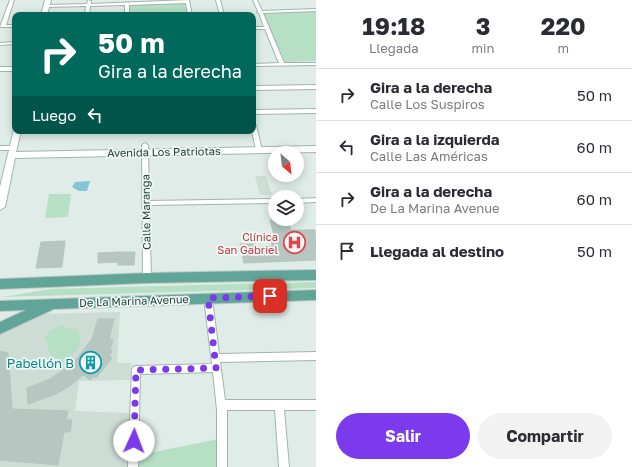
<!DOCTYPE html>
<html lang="es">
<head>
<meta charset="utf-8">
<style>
	body { margin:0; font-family:"Golos Text",sans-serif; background:#f2f2f3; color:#2b2b33; height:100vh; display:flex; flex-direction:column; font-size:15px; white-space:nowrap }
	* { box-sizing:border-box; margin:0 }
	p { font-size:13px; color:#7c7c81 }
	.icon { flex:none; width:22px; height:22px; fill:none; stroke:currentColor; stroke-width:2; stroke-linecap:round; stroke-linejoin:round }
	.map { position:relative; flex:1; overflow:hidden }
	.drawer { display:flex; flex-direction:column; background:#fff; width:316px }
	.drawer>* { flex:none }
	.top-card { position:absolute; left:12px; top:12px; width:244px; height:122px; border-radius:8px; box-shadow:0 2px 10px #0003; background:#00695c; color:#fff; overflow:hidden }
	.needle { width:26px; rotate:152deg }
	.tools { position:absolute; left:268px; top:146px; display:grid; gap:8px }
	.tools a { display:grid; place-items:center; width:36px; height:36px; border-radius:50%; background:#fff; box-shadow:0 2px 10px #0003; font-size:20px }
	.pin { position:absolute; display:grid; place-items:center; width:34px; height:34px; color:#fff; margin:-17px; border-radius:8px; box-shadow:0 2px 6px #0006 }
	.me { position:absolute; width:44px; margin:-22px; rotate:2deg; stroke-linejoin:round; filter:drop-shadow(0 0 3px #0008) }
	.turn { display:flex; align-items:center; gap:14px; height:84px; padding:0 20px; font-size:18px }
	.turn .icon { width:52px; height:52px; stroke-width:2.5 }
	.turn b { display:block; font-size:28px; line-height:34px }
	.then { display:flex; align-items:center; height:38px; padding:0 20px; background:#0003; gap:8px; font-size:15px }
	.eta { display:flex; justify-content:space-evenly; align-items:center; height:68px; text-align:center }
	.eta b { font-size:24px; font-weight:700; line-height:28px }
	.cta { display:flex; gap:8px; margin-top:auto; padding:8px 20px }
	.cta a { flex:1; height:46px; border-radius:24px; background:#7c3aed; color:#fff; font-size:16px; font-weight:700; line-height:46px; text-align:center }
	.cta a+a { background:#f2f2f3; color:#2b2b33 }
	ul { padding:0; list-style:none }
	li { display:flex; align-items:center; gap:12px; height:52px; padding:0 20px; border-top:1px solid #e1e1e2 }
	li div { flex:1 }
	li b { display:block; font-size:15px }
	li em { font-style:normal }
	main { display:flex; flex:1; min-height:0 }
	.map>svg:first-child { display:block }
</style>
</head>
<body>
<main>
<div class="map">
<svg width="316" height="467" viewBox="0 0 316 467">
	<rect width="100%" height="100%" fill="#e0ece7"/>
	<!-- built -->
	<path fill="#cedcd6" d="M255,176H266L272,195H260Z
		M120,312L117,363H131L130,380L79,381L75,411L131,413L128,467H0V331L38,314Z"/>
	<!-- green -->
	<path fill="#b6dfc4" d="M185,3L187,15H130V4Z
		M316,12V61L285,62L262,13Z
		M49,194H71L68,217L45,218Z
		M316,282V288L2,297L51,289Z
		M63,325L64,327L77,330C87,343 74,360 59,359C52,359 54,357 49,355L51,352L47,349L48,343L44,339L49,331Z
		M219,439L218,467H137L139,455Z"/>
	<!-- water -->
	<path fill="#83c5d6" d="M90,181L87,191H79L72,187L75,182Z"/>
	<!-- building -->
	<path fill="#b5c7c0" stroke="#b1c6bf" d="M288,219L291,230H315L316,260L244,263L240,244H256L257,247L272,246L271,239H275L270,220Z
		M65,241L62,267L36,268L41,242Z
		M119,252H135L134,265H118V262L98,263V253Z
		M98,319H114L109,339L113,340L110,350L112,351L109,356L112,358L101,372L96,378L94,376L90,380L83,375L71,385L56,394L28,404L27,388L50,379L75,361L92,339Z
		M0,351L8,353L12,409L68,411L66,420H72L70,432H64L58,465L0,460Z"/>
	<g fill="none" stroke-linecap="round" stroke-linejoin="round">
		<defs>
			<path id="street" d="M10,0H14L6,25H15V27H0Z
				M88,0L91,1V4L189,0L192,15H188L186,3L129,5V15H125V5L90,6L89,15H85L86,6L47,7L45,6L47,5L87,4Z
				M216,0H220L224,15H220Z
				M253,0H257L262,11L316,9V11L263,13L284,63H316V65L253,66V64L279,63L265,29H253V27H264L259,13L257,12L258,11Z
				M15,42V44L0,45V43Z
				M316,85V89L253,90V86Z
				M316,109V113L253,114V110Z
				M253,123L256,125L262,150L259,152L256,150L252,131H253Z
				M145,143L148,145L149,201L275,199V203L149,205L151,278L150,280L147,281L144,280L143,278L142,145Z
				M0,146H13L16,148L13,150H0Z
				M316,198V202L297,203V199Z
				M208,295L211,296L212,298L219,354L316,352V360L220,362L225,400H316V410H284L289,467H279L275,410H227V467H217V410L213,372L140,374L138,467H128L132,370L133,367L136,366L212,364L204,298L205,296Z"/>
			<path id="secondary" d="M45,0H51L47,15H41Z
				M0,67H15V71H0Z
				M14,129L15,131H21L16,152L316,146V152L15,158L5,207L0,210V187Z"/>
			<path id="primary" d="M316,270V280L147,283L0,289V279L147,273Z
				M316,290V300L54,309L0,334V322L26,310L0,311V301Z"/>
		</defs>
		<!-- street casing -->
		<use href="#street" stroke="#a2b4af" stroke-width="2"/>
		<!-- secondary casing -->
		<use href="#secondary" stroke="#9db9b0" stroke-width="2"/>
		<!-- primary casing -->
		<use href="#primary" stroke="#c0c9c7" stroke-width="2"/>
		<!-- street -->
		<use href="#street" fill="#fff" fill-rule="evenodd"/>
		<!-- secondary -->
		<use href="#secondary" fill="#fff" fill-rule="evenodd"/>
		<!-- primary -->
		<use href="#primary" fill="#60a597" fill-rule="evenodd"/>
	</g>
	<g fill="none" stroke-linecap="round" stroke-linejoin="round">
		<!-- route -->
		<path stroke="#7c3aed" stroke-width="7" stroke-dasharray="0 12.6" d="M134,441L136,370L216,368L208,298L270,296"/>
	</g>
	<!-- icons -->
	<defs>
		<symbol id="hospital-ring" viewBox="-11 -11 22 22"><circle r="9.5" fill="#f0f8f5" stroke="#e0444e" stroke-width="1.5"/><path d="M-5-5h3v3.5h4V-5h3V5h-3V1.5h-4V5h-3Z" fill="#e0444e"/></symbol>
		<symbol id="building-ring" viewBox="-11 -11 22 22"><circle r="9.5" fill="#f0f8f5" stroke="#0f9aa8" stroke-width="1.5"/><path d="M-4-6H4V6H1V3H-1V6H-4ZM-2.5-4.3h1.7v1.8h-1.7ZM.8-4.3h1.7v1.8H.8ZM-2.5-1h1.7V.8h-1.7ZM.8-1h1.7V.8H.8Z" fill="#0f9aa8"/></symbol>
	</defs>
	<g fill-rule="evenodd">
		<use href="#hospital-ring" x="282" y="230" width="25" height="25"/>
		<use href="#building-ring" x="78" y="350" width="25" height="25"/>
	</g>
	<g text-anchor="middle" stroke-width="3.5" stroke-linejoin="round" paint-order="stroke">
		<!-- street labels -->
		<g font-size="11" fill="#1f3d37" stroke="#f0f8f5">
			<text transform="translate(164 152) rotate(-1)" y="4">Avenida Los Patriotas</text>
			<text transform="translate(146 212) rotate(-91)" y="4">Calle Maranga</text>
			<text transform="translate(134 301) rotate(-2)" y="4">De La Marina Avenue</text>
		</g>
		<!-- health labels -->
		<g font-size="11" fill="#be3a42" stroke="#f0f8f5" text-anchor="end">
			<text x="278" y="241">Clínica<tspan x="278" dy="13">San Gabriel</tspan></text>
		</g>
		<!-- near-culture labels -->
		<g font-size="13" fill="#0d838f" stroke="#f0f8f5" text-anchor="end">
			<text x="74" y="368">Pabellón B</text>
		</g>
	</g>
</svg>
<div class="tools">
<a><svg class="needle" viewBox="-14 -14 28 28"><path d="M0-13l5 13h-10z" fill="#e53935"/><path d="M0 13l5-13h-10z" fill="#7c7c81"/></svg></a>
<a><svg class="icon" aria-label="layers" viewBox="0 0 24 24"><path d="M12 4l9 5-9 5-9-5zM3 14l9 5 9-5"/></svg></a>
</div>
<div class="pin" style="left:270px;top:296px;background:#d93025"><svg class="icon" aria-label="arrive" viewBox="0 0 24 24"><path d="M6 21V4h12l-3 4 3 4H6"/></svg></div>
<svg class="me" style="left:134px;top:441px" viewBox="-20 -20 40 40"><circle r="19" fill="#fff"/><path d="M0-13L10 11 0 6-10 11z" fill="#7c3aed"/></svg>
<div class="top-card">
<div class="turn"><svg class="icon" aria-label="right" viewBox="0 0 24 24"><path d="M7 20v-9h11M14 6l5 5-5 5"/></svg><div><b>50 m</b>Gira a la derecha</div></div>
<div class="then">Luego<svg class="icon" aria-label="left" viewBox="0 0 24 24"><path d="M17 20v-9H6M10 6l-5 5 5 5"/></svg></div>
</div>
</div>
<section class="drawer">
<div class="eta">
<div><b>19:18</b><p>Llegada</p></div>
<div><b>3</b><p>min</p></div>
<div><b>220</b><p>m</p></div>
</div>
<ul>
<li><svg class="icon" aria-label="right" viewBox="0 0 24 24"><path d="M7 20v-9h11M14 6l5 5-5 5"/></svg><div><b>Gira a la derecha</b><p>Calle Los Suspiros</p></div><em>50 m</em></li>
<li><svg class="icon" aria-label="left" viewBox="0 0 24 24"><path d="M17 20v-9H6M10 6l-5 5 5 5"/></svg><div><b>Gira a la izquierda</b><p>Calle Las Américas</p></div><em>60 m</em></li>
<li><svg class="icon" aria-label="right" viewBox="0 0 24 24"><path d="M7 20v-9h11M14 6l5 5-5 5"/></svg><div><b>Gira a la derecha</b><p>De La Marina Avenue</p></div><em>60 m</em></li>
<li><svg class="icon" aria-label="arrive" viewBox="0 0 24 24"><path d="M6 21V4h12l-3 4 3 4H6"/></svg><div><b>Llegada al destino</b></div><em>50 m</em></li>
</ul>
<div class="cta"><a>Salir</a><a>Compartir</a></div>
</section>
</main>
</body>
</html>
